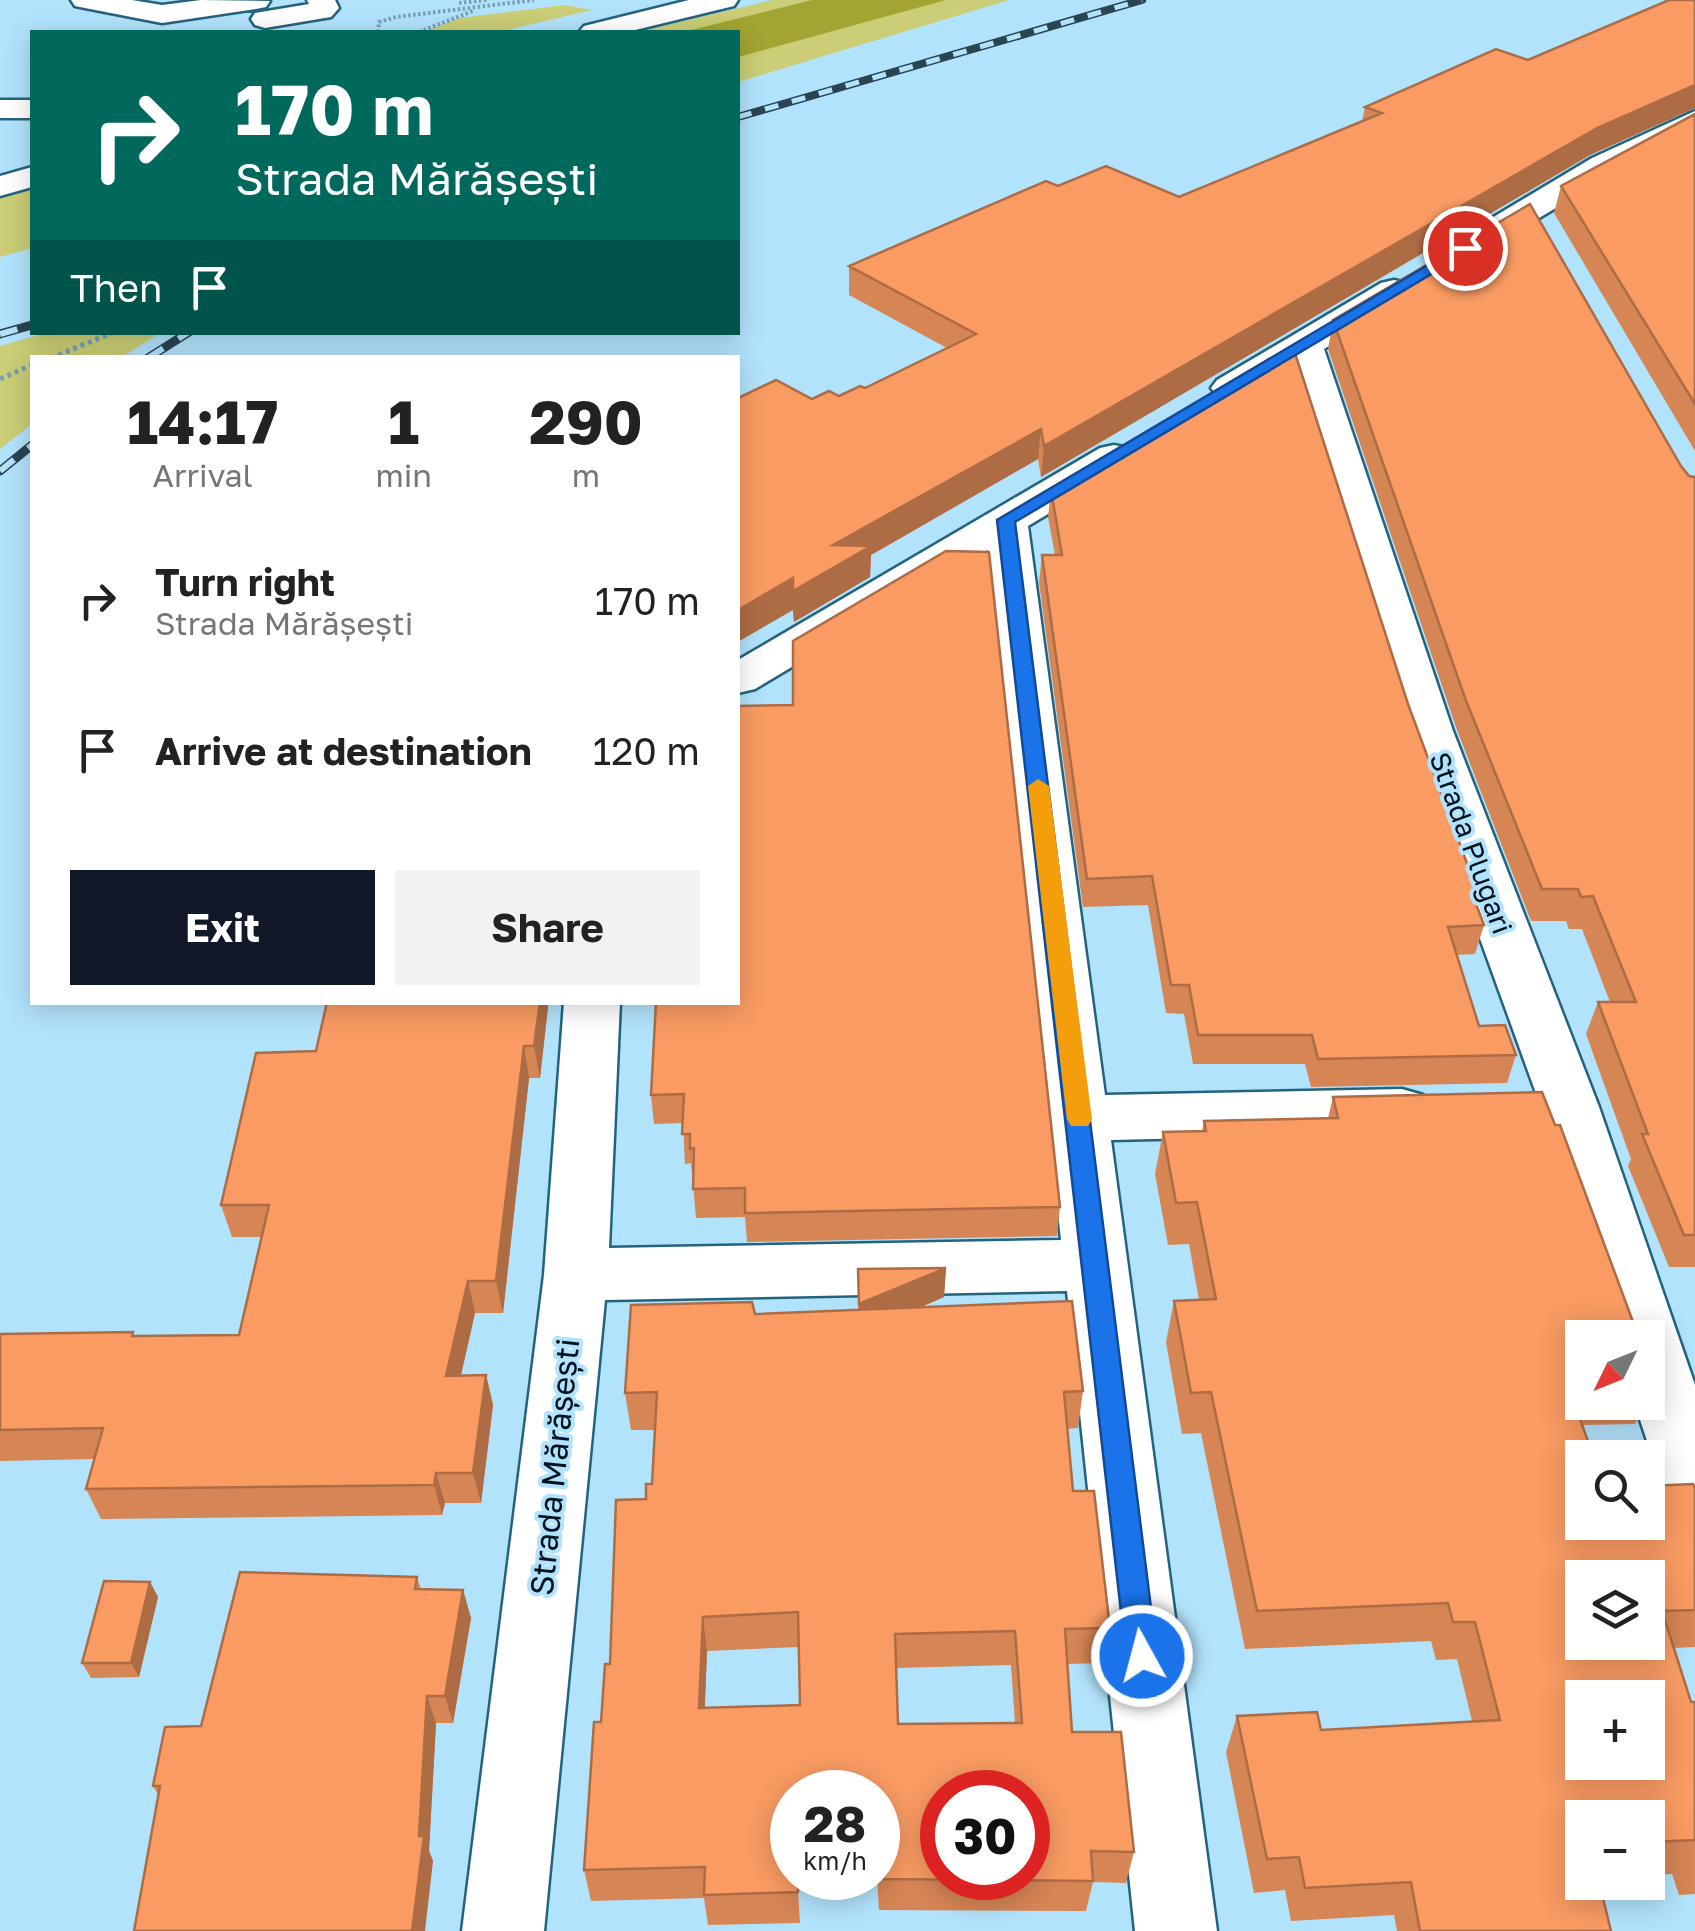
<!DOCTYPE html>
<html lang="en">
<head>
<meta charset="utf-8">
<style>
	body { margin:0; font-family:"Golos Text",sans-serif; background:#f2f2f2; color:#222; height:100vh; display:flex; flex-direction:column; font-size:38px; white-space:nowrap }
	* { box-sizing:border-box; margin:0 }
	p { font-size:32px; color:#767676 }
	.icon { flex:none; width:55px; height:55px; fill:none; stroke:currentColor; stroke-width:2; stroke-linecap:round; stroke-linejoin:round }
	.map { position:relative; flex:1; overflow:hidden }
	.details { position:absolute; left:30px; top:355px; width:710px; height:650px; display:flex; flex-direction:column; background:#fff; border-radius:0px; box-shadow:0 5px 25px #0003 }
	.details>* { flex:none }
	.banner { position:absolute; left:30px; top:30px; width:710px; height:305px; border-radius:0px; box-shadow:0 5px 25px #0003; background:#00695c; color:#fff; overflow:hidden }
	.needle { width:65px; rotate:227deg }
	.tools { position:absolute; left:1565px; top:1320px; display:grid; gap:20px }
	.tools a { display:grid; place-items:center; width:100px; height:100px; border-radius:0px; background:#fff; box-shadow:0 5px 25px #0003; font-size:50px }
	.speed { position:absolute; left:770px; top:1770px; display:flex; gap:20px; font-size:50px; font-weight:700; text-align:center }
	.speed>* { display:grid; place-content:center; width:130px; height:130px; border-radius:50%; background:#fff; box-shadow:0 5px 25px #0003; line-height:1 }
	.speed small { font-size:25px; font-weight:400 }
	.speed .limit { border:15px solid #d22; background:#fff; color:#111 }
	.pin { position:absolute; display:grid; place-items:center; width:85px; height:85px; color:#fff; margin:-42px; border:5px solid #fff; border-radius:50%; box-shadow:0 2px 10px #0007 }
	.me { position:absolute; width:110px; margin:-55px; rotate:353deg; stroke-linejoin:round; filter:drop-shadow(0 0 8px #0008) }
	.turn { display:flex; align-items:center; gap:35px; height:210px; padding:0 40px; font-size:45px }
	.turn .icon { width:130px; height:130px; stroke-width:2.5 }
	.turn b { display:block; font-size:70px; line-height:85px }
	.then { display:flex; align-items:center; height:95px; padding:0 40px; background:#0003; gap:20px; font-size:38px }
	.eta { display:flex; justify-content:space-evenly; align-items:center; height:170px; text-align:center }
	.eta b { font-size:60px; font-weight:700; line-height:70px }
	.action { display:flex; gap:20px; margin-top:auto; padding:20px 40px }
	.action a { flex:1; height:115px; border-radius:0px; background:#111827; color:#fff; font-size:40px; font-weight:700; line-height:115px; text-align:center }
	.action a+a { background:#f2f2f2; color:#222 }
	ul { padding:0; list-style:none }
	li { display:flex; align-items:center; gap:30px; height:150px; padding:0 40px }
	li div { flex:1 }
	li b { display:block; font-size:38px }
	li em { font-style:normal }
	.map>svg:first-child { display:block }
</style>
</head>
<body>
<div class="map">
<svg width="1695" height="1931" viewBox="0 0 1695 1931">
	<rect width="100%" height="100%" fill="#b2e3fc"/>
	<!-- green -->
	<path fill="#cbce76" d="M772,0H1009L738,82V32H638Z
		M565,5L592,10L498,32L426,31L459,18Z
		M32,187V248L0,257V197Z
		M45,333H160L122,357L32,358V424L0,449V346Z"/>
	<!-- forest -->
	<path fill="#a3a532" d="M812,0H946L738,57V32H683Z"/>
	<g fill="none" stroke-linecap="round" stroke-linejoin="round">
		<defs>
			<path id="minor" d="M71,0H132L162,5L201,0L270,1L266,7L256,9L162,23L85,8L75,6Z
				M307,0H335L339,8L331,17L265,28L255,25L251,19L255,13L309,4Z
				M1695,111V132L1616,172L1479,254L1467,258L1455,254L1449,247L1455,240L1592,158Z
				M32,167V187L0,196V176Z
				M1394,280L1407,283L1412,291L1407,299L1324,349L1453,731L1599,1107L1695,1385V1518L1670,1509L1634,1402H1648V1338H1613L1541,1107L1405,731L1292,368C1268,382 1245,403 1217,396L1211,388L1217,380L1381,283Z
				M1114,445L1128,448L1134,457L1128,466L1028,526L1105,1095L1402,1089L1423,1095L1432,1111L1423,1127L1402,1133L1111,1140L1217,1931H1135L1067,1291L605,1300L544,1931H462L544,1275L564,1002H620L609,1248L1061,1240L988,550L755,689L738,693V660L1100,448Z"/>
			<path id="major" d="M689,0H738L734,6L627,32H579L584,26Z
				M0,100H32V118H0Z"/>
		</defs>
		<!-- minor casing -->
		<use href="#minor" stroke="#24637f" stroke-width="5"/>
		<!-- major casing -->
		<use href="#major" stroke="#24637f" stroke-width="5"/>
		<!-- path-far1 -->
		<path stroke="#789fb3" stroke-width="4" stroke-dasharray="2.5 2.5" stroke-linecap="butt" d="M459,3L487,0
			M378,32L379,22L396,17L534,0
			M419,32L473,11"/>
		<!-- path -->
		<path stroke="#789fb3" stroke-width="5" stroke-dasharray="4 4" stroke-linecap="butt" d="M51,358L114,332
			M0,379L32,365"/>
		<!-- minor -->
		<use href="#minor" fill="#fff" fill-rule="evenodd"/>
		<!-- major -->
		<use href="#major" fill="#fff" fill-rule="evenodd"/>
		<defs>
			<path id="rail-far1" d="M738,117L1142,0"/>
			<path id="rail" d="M0,334L32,325
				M148,358L189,332
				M0,471L32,445"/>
		</defs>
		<!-- rail-far1 casing -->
		<use href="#rail-far1" stroke="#2a4452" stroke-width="8"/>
		<!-- rail casing -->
		<use href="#rail" stroke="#2a4452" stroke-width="9"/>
		<!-- rail-far1 -->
		<use href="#rail-far1" stroke="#b2e3fc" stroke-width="5" stroke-dasharray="14" stroke-linecap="butt"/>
		<!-- rail -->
		<use href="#rail" stroke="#b2e3fc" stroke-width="6" stroke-dasharray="18" stroke-linecap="butt"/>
	</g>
	<!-- wall -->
	<path fill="#d68555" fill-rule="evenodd" d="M1695,0V108L1590,155L1041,477L1038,459L871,555L870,577L794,622L793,610L812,399L839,396L865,388L947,348L849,295V266L1058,186L1179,197L1362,121L1365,107L1528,60Z
		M1695,114V451L1554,213L1561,186Z
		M1333,320L1681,466L1689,476L1695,477V1267H1669L1628,1166L1631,1159L1586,1034L1598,1002H1610L1582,929H1569L1566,921H1531L1457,730L1328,349Z
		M1051,490L1408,704L1478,893L1476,902L1484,925L1475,954L1457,955L1479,1026L1516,1055L1507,1083L1311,1087L1305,1064H1193L1184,1014L1166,1013L1148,905L1083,907L1039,582L1042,555H1055L1048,517Z
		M656,1002L1060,1207L1057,1236L747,1242L745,1217L696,1218L691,1163L685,1164L683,1123L654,1124L651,1095Z
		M548,1007L540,1078H529L503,1313H475L461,1375H486L493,1405L481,1503H445L442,1515L101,1519L86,1489L94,1459L0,1461V1334L133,1332L135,1336L239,1335L262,1237H232L221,1205L316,1051Z
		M1333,1097L1582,1338V1402H1646L1635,1424L1583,1425L1582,1522L1695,1488V1647L1674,1648L1691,1702H1695V1894L1679,1895L1672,1874L1648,1875V1818H1582L1611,1931H1397L1394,1915L1291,1921L1285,1890L1254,1893L1226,1752L1237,1716L1321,1730L1472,1721L1457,1659L1436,1660L1431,1641L1245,1649L1201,1433L1182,1434L1166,1342L1174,1301L1199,1300L1189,1244L1168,1245L1155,1174L1163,1132L1202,1131L1204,1121L1328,1118Z
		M946,1268L944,1297L921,1307L1083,1391L1078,1428L1067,1429L1073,1491L1110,1628L1103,1663L1067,1664L1072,1732L1134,1852L1126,1883L1093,1882L1086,1911L879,1910L877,1878L878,1792H792L800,1923L708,1925L704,1898L591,1901L584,1870L601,1722L610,1664L646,1499L652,1484L655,1430H631L625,1393L858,1310V1269ZM799,1647L800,1705L705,1708L707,1651ZM1011,1665L1015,1723L898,1724L896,1668Z
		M1648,1361L1656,1384L1648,1400Z
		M417,1577L421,1589L463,1590L471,1618L453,1723H436L429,1851L433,1861L159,1796L153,1786Z
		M150,1582L158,1597L139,1677L91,1678L82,1663Z"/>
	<!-- shaded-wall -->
	<path fill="#ae6c45" d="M1695,85V108L1590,155L1041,477L1044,446L1597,128Z
		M1041,429L1038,459L871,555L870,577L794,622L793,610L738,642V610L833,545Z
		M538,1002H547L548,1007L540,1078L534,1046Z
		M524,1046L529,1078L503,1313L496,1281Z
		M946,1268L944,1297L859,1334V1304Z
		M468,1281L475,1313L454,1406L446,1376Z
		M486,1375L493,1405L481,1503L473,1473Z
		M436,1473L445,1503L442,1515L434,1485Z
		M150,1582L158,1597L139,1677L131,1663Z
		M463,1590L471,1618L453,1723L445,1696Z
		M703,1617L707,1651L703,1742L699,1708Z
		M427,1696L436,1723L429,1851L433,1861L425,1931H412Z"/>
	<!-- building -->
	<path fill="#f99b63" stroke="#ae6c45" stroke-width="2.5" fill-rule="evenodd" d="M1669,0H1695V85L1597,128L1044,446L1041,429L833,545L871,546L793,591V578L738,610V398L776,380L812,399L829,391L839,396L860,386L865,388L976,334L849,266L1046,181L1058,186L1106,166L1179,197L1382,113L1365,107L1496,49L1528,60Z
		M1695,114V404L1561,186Z
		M1530,204L1681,466L1689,476L1695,477V1235H1684L1642,1134H1648L1598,1002H1636L1593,896L1581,897L1578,889H1542L1465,698L1333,320Z
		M1293,347L1408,704L1478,893H1472L1484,925L1448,927L1479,1026L1505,1025L1516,1055L1318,1059L1312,1035H1198L1189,985H1171L1152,876L1087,879L1042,555H1062L1051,490Z
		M946,551L989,552L1060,1207L745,1213V1188L693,1189L694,1148L690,1149V1134H682L684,1094L651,1095L656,1002H738V706L793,705V641Z
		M327,1002H540L534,1046H524L496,1281H468L446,1376L486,1375L473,1473H436L434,1485L86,1489L103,1428L0,1430V1334L133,1332L132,1336L239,1335L269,1205H221L256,1053L316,1051Z
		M1542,1092L1555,1125H1560L1639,1338H1582V1385L1568,1386L1594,1458H1582V1522H1648V1486L1693,1484L1695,1488V1610L1662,1611L1691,1702H1695V1840L1648,1842V1818H1582V1882H1599L1611,1931H1420L1411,1882L1305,1888L1299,1857L1267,1859L1237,1716L1317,1712L1321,1730L1500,1720L1475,1622H1453L1448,1603L1257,1611L1211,1392L1191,1393L1174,1301L1216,1299L1197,1202L1176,1203L1163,1132L1206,1131L1204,1121L1338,1118L1333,1097ZM1582,1578H1648V1642H1582ZM1582,1698H1648V1762H1582Z
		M946,1268L859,1304L858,1269Z
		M1072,1301L1083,1391L1064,1392L1073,1491H1094L1110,1628L1065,1629L1072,1732H1121L1134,1852L1091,1851L1093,1881L880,1879L878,1843V1792H874V1790L792,1792V1878H798V1892L704,1895L705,1867L584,1870L594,1722H601L605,1664H610L616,1500L646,1499V1484H652L657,1392L625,1393L631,1305L752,1302L755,1314ZM798,1612L800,1705L699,1708L703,1617ZM1015,1631L1022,1723L898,1724L895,1634ZM942,1792H1028V1878H942Z
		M1648,1361L1656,1384H1648Z
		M240,1572L417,1577L415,1589L463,1590L445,1696H427L419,1836H424L412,1931H134L160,1786H153L165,1727L201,1726Z
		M104,1581L150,1582L131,1663H82Z"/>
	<!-- route -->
	<path fill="#1a73e8" stroke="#114b97" stroke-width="2.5" d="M1465,243L1470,245V251L1015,522L1157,1656L1152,1667L1142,1671L1131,1667L1126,1656L997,520Z"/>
	<!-- slow -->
	<path fill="#f59e0b" d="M1038,779L1049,786L1092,1119L1088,1126H1071L1067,1119L1028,786Z"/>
	<g text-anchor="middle" stroke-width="8" stroke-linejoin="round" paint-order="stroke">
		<!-- street labels -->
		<g font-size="28" fill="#00131d" stroke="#b2e3fc">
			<text transform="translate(1471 843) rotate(70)" y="10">Strada Plugari</text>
		</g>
		<!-- near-street labels -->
		<g font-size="32" fill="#00131d" stroke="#b2e3fc">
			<text transform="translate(555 1467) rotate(-84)" y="11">Strada Mărășești</text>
		</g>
	</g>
</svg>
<div class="tools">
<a><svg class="needle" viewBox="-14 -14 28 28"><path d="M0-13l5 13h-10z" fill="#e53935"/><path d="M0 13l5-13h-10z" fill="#767676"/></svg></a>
<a><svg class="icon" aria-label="search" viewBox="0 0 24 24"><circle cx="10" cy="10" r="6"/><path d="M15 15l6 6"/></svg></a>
<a><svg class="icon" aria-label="layers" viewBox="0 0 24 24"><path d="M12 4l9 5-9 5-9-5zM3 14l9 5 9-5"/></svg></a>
<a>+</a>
<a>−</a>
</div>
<div class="speed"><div>28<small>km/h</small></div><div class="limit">30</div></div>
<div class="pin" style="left:1465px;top:248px;background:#d93025"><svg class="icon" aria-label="arrive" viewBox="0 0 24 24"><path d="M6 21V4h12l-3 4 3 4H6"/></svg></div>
<svg class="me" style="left:1142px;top:1656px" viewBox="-20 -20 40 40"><circle r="17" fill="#1a73e8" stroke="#fff" stroke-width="3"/><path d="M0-11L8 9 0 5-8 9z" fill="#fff"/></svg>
<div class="banner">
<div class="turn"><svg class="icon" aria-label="right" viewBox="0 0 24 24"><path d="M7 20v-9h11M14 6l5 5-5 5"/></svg><div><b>170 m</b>Strada Mărășești</div></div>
<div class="then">Then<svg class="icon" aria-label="arrive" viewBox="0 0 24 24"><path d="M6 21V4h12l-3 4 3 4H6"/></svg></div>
</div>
<section class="details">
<div class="eta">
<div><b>14:17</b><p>Arrival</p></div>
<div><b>1</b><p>min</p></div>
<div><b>290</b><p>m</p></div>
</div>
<ul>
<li><svg class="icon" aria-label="right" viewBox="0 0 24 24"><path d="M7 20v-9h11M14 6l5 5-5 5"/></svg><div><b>Turn right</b><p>Strada Mărășești</p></div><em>170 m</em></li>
<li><svg class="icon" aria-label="arrive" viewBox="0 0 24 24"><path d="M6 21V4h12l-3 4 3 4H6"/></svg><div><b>Arrive at destination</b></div><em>120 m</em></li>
</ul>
<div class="action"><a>Exit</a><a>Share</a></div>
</section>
</div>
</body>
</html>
